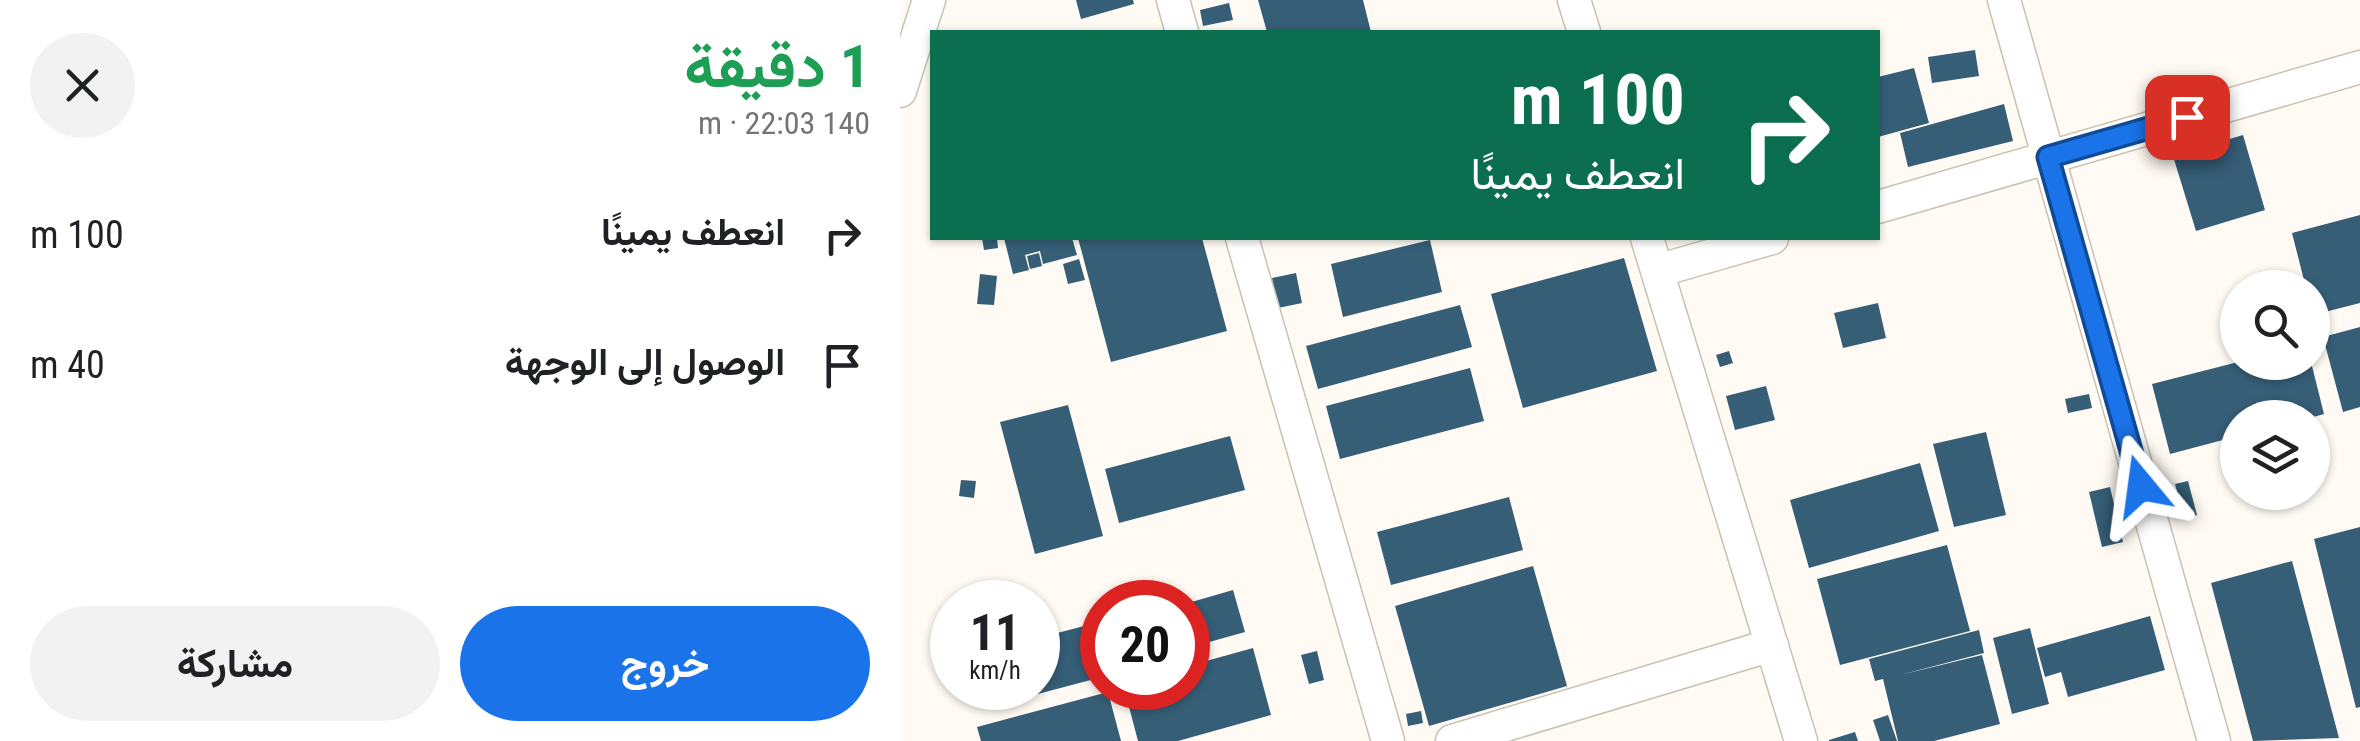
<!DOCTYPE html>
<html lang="ar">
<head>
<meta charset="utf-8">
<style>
	body { margin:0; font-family:"Roboto Condensed",Vazirmatn,sans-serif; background:#f2f2f2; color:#202124; direction:rtl; height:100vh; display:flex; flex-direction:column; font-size:38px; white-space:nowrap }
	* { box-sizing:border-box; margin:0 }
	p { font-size:32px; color:#757577 }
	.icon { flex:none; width:55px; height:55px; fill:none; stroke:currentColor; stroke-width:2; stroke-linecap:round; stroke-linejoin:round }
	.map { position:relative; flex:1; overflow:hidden; direction:ltr }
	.drawer { display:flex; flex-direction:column; background:#fff; width:900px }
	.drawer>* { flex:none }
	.hud { position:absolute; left:30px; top:30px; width:950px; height:210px; border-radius:0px; box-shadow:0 2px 8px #0004; direction:rtl; background:#0b6e4f; color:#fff; overflow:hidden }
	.controls { position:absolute; left:1320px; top:270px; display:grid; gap:20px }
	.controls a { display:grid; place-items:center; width:110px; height:110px; border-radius:50%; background:#fff; box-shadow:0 2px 8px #0004; font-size:50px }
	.speed { position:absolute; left:30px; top:580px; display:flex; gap:20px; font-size:50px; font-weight:700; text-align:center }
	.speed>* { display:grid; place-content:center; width:130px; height:130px; border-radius:50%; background:#fff; box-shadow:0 2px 8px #0004; line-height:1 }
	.speed small { font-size:25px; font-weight:400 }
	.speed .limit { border:15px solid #d22; background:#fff; color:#111 }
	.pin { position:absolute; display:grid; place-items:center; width:85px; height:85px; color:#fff; margin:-42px; border-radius:20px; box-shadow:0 5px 15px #0006 }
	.me { position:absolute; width:110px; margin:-55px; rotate:344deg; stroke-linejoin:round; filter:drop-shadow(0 0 8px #0008) }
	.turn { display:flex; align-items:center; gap:35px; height:210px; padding:0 30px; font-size:45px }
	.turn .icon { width:130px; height:130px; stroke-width:2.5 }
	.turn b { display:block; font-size:70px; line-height:85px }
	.round { display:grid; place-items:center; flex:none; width:105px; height:105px; border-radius:52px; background:#f2f2f2 }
	.summary { display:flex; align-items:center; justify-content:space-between; height:170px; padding:0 30px }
	h1 { font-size:60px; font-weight:700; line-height:75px; color:#1e9e55 }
	.primary-button { display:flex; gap:20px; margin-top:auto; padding:20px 30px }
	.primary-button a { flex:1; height:115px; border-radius:60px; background:#1a73e8; color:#fff; font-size:40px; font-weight:700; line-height:115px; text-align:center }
	.primary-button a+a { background:#f2f2f2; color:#202124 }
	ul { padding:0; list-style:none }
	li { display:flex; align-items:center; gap:30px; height:130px; padding:0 30px }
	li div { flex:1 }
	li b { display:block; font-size:38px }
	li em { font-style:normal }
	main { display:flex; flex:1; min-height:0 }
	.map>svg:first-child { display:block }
</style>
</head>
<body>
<main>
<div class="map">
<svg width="1460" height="741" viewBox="0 0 1460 741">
	<rect width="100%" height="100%" fill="#fffbf4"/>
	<!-- building -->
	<path fill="#365e77" d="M176,0H233L234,4L181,19Z
		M358,0H463L471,32H367Z
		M329,3L333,20L303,26L300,10Z
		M1075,50L1079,76L1032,83L1028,57Z
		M1014,68L1029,123L978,137V77Z
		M1104,104L1113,141L1008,167L1000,133Z
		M1343,135L1365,210L1296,231L1273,156Z
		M1460,215V303L1413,315L1412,288H1406L1392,233Z
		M82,238H97L98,248L84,250Z
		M104,238H172L177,255L143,264L140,251L125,255L129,270L113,274Z
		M178,238H302L327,331L211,362Z
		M530,240L542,292L443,317L431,264Z
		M139,253L142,266L130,269L127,256Z
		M724,258L757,371L623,408L591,294Z
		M179,259L185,280L168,284L163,264Z
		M396,273L402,303L378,308L372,278Z
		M80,274L97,276L94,305L77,304Z
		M978,303L986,338L943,348L934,313Z
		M560,305L572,347L418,389L406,346Z
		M1460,327V407L1443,412L1423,337Z
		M829,351L833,363L820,367L816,355Z
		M1338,362H1411L1424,414L1410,418H1338V436L1270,454L1252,384Z
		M570,368L584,421L440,459L426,406Z
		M866,386L875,420L835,430L826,396Z
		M1189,394L1192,408L1168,413L1165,399Z
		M168,405L203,536L135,554L100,422Z
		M1086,432L1106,515L1054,527L1033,444Z
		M330,436L345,490L219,523L205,469Z
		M1020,463L1039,531L909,568L890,500Z
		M61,480L76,481L74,498L59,496Z
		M1288,481L1297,515L1284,518L1275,484Z
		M1210,487L1223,542L1202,547L1189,492Z
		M609,497L623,550L491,585L477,532Z
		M1460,527V707L1456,708L1414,539Z
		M1047,545L1070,631L940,665L917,579Z
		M1392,561L1439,738L1353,741L1311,583Z
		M633,566L667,686L529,726L495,606Z
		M333,590L345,632L288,648V603Z
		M1250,616L1265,670L1168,697L1161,672L1145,677L1137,648Z
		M188,625L202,677L92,706L88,688H138V638Z
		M1130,628L1149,704L1112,714L1093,638Z
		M1079,630L1084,653L1000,675L1082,655L1100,724L1034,741H998L983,679L975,681L969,659Z
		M353,648L371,715L278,741H238L224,688H288V666Z
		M417,651L424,680L409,684L401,655Z
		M208,692L221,741H81L77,727Z
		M521,711L523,723L508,726L506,714Z
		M988,715L997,741H980L973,720Z
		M955,732L958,741H929V740Z"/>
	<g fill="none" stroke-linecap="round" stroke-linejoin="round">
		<defs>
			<path id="minor" d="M273,0L282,32
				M674,0L684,32
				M1104,0L1314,741
				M0,91L29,0
				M978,207L1460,67
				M342,238L488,741
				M747,238L901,741
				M757,271L872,238
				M552,741L872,645"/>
		</defs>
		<!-- minor casing -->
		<use href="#minor" stroke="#cac1b1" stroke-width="35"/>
		<!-- minor -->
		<use href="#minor" stroke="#fff" stroke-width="32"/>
	</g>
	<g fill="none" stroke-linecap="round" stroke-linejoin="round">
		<defs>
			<path id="route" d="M1241,486L1148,157L1287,117"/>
		</defs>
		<!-- route casing -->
		<use href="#route" stroke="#114b97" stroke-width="25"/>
		<!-- route -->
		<use href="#route" stroke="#1a73e8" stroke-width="18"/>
	</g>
</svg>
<div class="controls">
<a><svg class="icon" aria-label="search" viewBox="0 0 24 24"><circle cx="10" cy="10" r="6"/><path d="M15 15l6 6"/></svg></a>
<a><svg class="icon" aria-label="layers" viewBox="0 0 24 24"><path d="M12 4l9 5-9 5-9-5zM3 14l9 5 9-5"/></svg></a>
</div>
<div class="speed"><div>11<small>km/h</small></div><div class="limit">20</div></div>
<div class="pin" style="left:1287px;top:117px;background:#d93025"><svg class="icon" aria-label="arrive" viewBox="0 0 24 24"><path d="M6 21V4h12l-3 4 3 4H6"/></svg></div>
<svg class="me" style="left:1241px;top:486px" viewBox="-20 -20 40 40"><path d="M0-17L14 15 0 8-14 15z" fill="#1a73e8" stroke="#fff" stroke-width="4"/></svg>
<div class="hud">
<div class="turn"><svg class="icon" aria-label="right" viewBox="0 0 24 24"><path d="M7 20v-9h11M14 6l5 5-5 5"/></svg><div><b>100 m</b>انعطف يمينًا</div></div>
</div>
</div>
<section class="drawer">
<div class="summary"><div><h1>1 دقيقة</h1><p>140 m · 22:03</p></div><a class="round"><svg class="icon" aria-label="close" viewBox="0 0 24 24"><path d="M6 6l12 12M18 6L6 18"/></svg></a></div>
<ul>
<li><svg class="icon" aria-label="right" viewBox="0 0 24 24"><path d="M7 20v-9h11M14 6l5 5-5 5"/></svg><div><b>انعطف يمينًا</b></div><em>100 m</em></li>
<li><svg class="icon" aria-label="arrive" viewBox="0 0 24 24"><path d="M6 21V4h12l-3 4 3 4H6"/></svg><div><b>الوصول إلى الوجهة</b></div><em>40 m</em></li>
</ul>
<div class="primary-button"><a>خروج</a><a>مشاركة</a></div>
</section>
</main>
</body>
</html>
